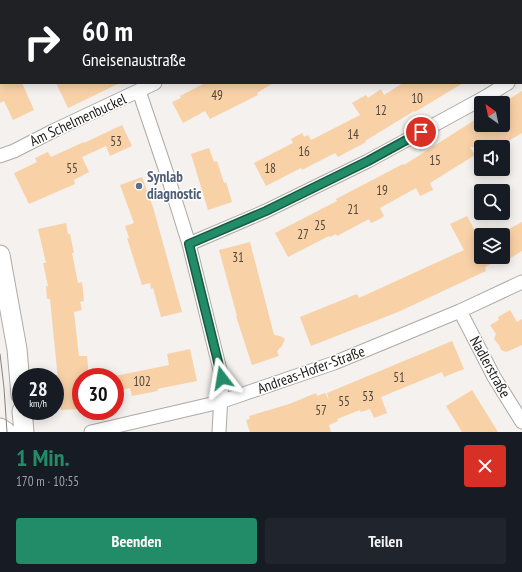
<!DOCTYPE html>
<html lang="de">
<head>
<meta charset="utf-8">
<style>
	body { margin:0; font-family:"PT Sans Narrow",sans-serif; background:#20242c; color:#f1f3f6; height:100vh; display:flex; flex-direction:column; font-size:15px; white-space:nowrap }
	* { box-sizing:border-box; margin:0 }
	p { font-size:13px; color:#9ea1a6 }
	.icon { flex:none; width:22px; height:22px; fill:none; stroke:currentColor; stroke-width:2; stroke-linecap:round; stroke-linejoin:round }
	.map { position:relative; height:432px; overflow:hidden }
	.details { display:flex; flex-direction:column; background:#171b24; flex:1 }
	.details>* { flex:none }
	.guide { position:absolute; left:0px; top:0px; width:522px; height:84px; box-shadow:0 2px 10px #0003; background:#202124; color:#fff; overflow:hidden }
	.needle { width:26px; rotate:327deg }
	.fabs { position:absolute; left:474px; top:96px; display:grid; gap:8px }
	.fabs a { display:grid; place-items:center; width:36px; height:36px; border-radius:4px; background:#171b24; box-shadow:0 2px 10px #0003; font-size:20px }
	.speed { position:absolute; left:12px; top:368px; display:flex; gap:8px; font-size:20px; font-weight:700; text-align:center }
	.speed>* { display:grid; place-content:center; width:52px; height:52px; border-radius:50%; background:#171b24; box-shadow:0 2px 10px #0003; line-height:1 }
	.speed small { font-size:10px; font-weight:400 }
	.speed .limit { border:6px solid #d22; background:#fff; color:#111 }
	.pin { position:absolute; display:grid; place-items:center; width:34px; height:34px; color:#fff; margin:-17px; border:2px solid #fff; border-radius:50%; box-shadow:0 1px 4px #0007 }
	.me { position:absolute; width:44px; margin:-22px; rotate:346deg; stroke-linejoin:round; filter:drop-shadow(0 0 3px #0008) }
	.turn { display:flex; align-items:center; gap:14px; height:84px; padding:0 16px; font-size:18px }
	.turn .icon { width:52px; height:52px; stroke-width:2.5 }
	.turn b { display:block; font-size:28px; line-height:34px }
	.round { display:grid; place-items:center; flex:none; width:42px; height:42px; border-radius:4px; background:#20242c }
	.head { display:flex; align-items:center; justify-content:space-between; height:68px; padding:0 16px }
	h1 { font-size:24px; font-weight:600; line-height:30px; color:#228b67 }
	.button { display:flex; gap:8px; margin-top:auto; padding:8px 16px }
	.button a { flex:1; height:46px; border-radius:4px; background:#228b67; color:#fff; font-size:16px; font-weight:600; line-height:46px; text-align:center }
	.button a+a { background:#20242c; color:#f1f3f6 }
	.map>svg:first-child { display:block }
</style>
</head>
<body>
<div class="map">
<svg width="522" height="432" viewBox="0 0 522 432">
	<rect width="100%" height="100%" fill="#f4f1ee"/>
	<!-- building -->
	<path fill="#f8d1a7" d="M0,83H22L34,110L13,120L4,101L0,103Z
		M56,83H120L68,108Z
		M205,83H273L257,93L258,95L210,119L205,111L183,123L172,102L181,98L180,96Z
		M403,83H463L415,112L414,111L365,141L366,142L338,157L335,153L302,170L301,168L266,186L254,163L293,143L291,139L302,133L304,137L308,135L311,140L360,115L352,103L366,95L368,98L381,89L384,95Z
		M522,91V133L498,147H470L475,155L430,183L433,190L420,196L416,188L380,208L384,216L378,220L371,223L369,219L337,236L336,234L330,237L329,236L288,257L275,233L337,201L336,199L403,164L404,165L481,116V125H503V103Z
		M122,125L132,146L110,156L106,146L82,157L89,172L74,180L75,184L29,204L14,173L37,162L35,158L48,152L51,157L84,142V143Z
		M209,148L214,162L217,161L224,183L226,182L232,202L208,210L191,154Z
		M142,177L153,207L182,312L161,317L153,288L151,289L150,283L142,285L127,238H129L125,226L134,223L120,185Z
		M467,216L478,236L490,230L493,235H481V257H503V235H497L522,222V251L509,259L507,256L485,267L486,271L398,312L311,346L300,317L357,294L359,298L464,250L450,224Z
		M66,223L68,234H70L74,253H72L78,283L82,282L84,301L80,302L82,310L74,312L79,356H87L89,377H81V409L61,410L50,299H47L46,286H48L43,263H46L38,229Z
		M250,242L274,335L280,336L285,339L282,346L277,351L279,356L252,365L236,316H237L219,250Z
		M510,310L517,322L522,319V345L506,352L501,350L499,345L494,339L496,334L490,325L499,320L498,317Z
		M452,341L464,369L444,377L442,372L381,397L387,413L374,418L370,409L361,412L360,410L337,419L338,421L329,425L331,432H250L246,420L250,419L249,416L289,404L316,393L317,396L325,393L329,400L327,393Z
		M190,349L197,381L157,389L158,391L132,396L130,388L115,391V376L169,365L167,354Z
		M472,390L498,432H462L446,406Z"/>
	<g fill="none" stroke-linecap="round" stroke-linejoin="round">
		<defs>
			<path id="minor" d="M307,1L308,0
				M521,75L522,74
				M139,91L166,171L189,244L222,378L219,432
				M0,156L14,151L53,131L155,83
				M189,244L266,211L368,161L487,96L508,83
				M460,311L494,377L522,422
				M91,432L220,402L334,363L460,311L522,282"/>
			<path id="secondary" d="M0,255L17,349L21,395
				M22,411L24,432
				M0,428L6,432"/>
		</defs>
		<!-- minor casing -->
		<use href="#minor" stroke="#adaaa7" stroke-width="15"/>
		<!-- secondary casing -->
		<use href="#secondary" stroke="#adaaa7" stroke-width="21"/>
		<!-- minor -->
		<use href="#minor" stroke="#fff" stroke-width="13"/>
		<!-- secondary -->
		<use href="#secondary" stroke="#fff" stroke-width="19"/>
		<!-- tram -->
		<path stroke="#868482" stroke-width="1" d="M0,354L4,388L7,432"/>
	</g>
	<g fill="none" stroke-linecap="round" stroke-linejoin="round">
		<defs>
			<path id="route" d="M222,378L189,244L266,211L368,161L421,132"/>
		</defs>
		<!-- route casing -->
		<use href="#route" stroke="#165a43" stroke-width="10"/>
		<!-- route -->
		<use href="#route" stroke="#228b67" stroke-width="7"/>
	</g>
	<!-- markers -->
	<circle fill="#5c6f8a" stroke="#fff" stroke-width="1.5" cx="139" cy="186" r="4"/>
	<g text-anchor="middle" stroke-width="3" stroke-linejoin="round" paint-order="stroke">
		<!-- number labels -->
		<g font-size="13" fill="#52473c">
			<text x="217" y="100">49</text>
			<text x="417" y="103">10</text>
			<text x="381" y="115">12</text>
			<text x="353" y="139">14</text>
			<text x="116" y="146">53</text>
			<text x="304" y="156">16</text>
			<text x="435" y="165">15</text>
			<text x="72" y="173">55</text>
			<text x="270" y="173">18</text>
			<text x="382" y="195">19</text>
			<text x="353" y="214">21</text>
			<text x="320" y="230">25</text>
			<text x="303" y="239">27</text>
			<text x="238" y="262">31</text>
			<text x="399" y="382">51</text>
			<text x="142" y="386">102</text>
			<text x="368" y="401">53</text>
			<text x="344" y="406">55</text>
			<text x="321" y="415">57</text>
		</g>
		<!-- street labels -->
		<g font-size="15" fill="#1a1918" stroke="#fff">
			<text transform="translate(78 120) rotate(-25)" y="5">Am Schelmenbuckel</text>
			<text transform="translate(490 367) rotate(61)" y="5">Nadlerstraße</text>
			<text transform="translate(311 370) rotate(-20)" y="5">Andreas-Hofer-Straße</text>
		</g>
		<!-- service labels -->
		<g font-size="15" font-weight="bold" fill="#4e5e75" stroke="#fff" text-anchor="start">
			<text x="147" y="182">Synlab<tspan x="147" dy="17">diagnostic</tspan></text>
		</g>
	</g>
</svg>
<div class="fabs">
<a><svg class="needle" viewBox="-14 -14 28 28"><path d="M0-13l5 13h-10z" fill="#e53935"/><path d="M0 13l5-13h-10z" fill="#9ea1a6"/></svg></a>
<a><svg class="icon" aria-label="sound" viewBox="0 0 24 24"><path d="M4 9h4l5-4v14l-5-4H4zM17 9q2 3 0 6"/></svg></a>
<a><svg class="icon" aria-label="search" viewBox="0 0 24 24"><circle cx="10" cy="10" r="6"/><path d="M15 15l6 6"/></svg></a>
<a><svg class="icon" aria-label="layers" viewBox="0 0 24 24"><path d="M12 4l9 5-9 5-9-5zM3 14l9 5 9-5"/></svg></a>
</div>
<div class="speed"><div>28<small>km/h</small></div><div class="limit">30</div></div>
<div class="pin" style="left:421px;top:132px;background:#d93025"><svg class="icon" aria-label="arrive" viewBox="0 0 24 24"><path d="M6 21V4h12l-3 4 3 4H6"/></svg></div>
<svg class="me" style="left:222px;top:378px" viewBox="-20 -20 40 40"><path d="M0-17L14 15 0 8-14 15z" fill="#228b67" stroke="#fff" stroke-width="4"/></svg>
<div class="guide">
<div class="turn"><svg class="icon" aria-label="right" viewBox="0 0 24 24"><path d="M7 20v-9h11M14 6l5 5-5 5"/></svg><div><b>60 m</b>Gneisenaustraße</div></div>
</div>
</div>
<section class="details">
<div class="head"><div><h1>1 Min.</h1><p>170 m · 10:55</p></div><a class="round" style="background:#d93025;color:#fff"><svg class="icon" aria-label="close" viewBox="0 0 24 24"><path d="M6 6l12 12M18 6L6 18"/></svg></a></div>
<div class="button"><a>Beenden</a><a>Teilen</a></div>
</section>
</body>
</html>
